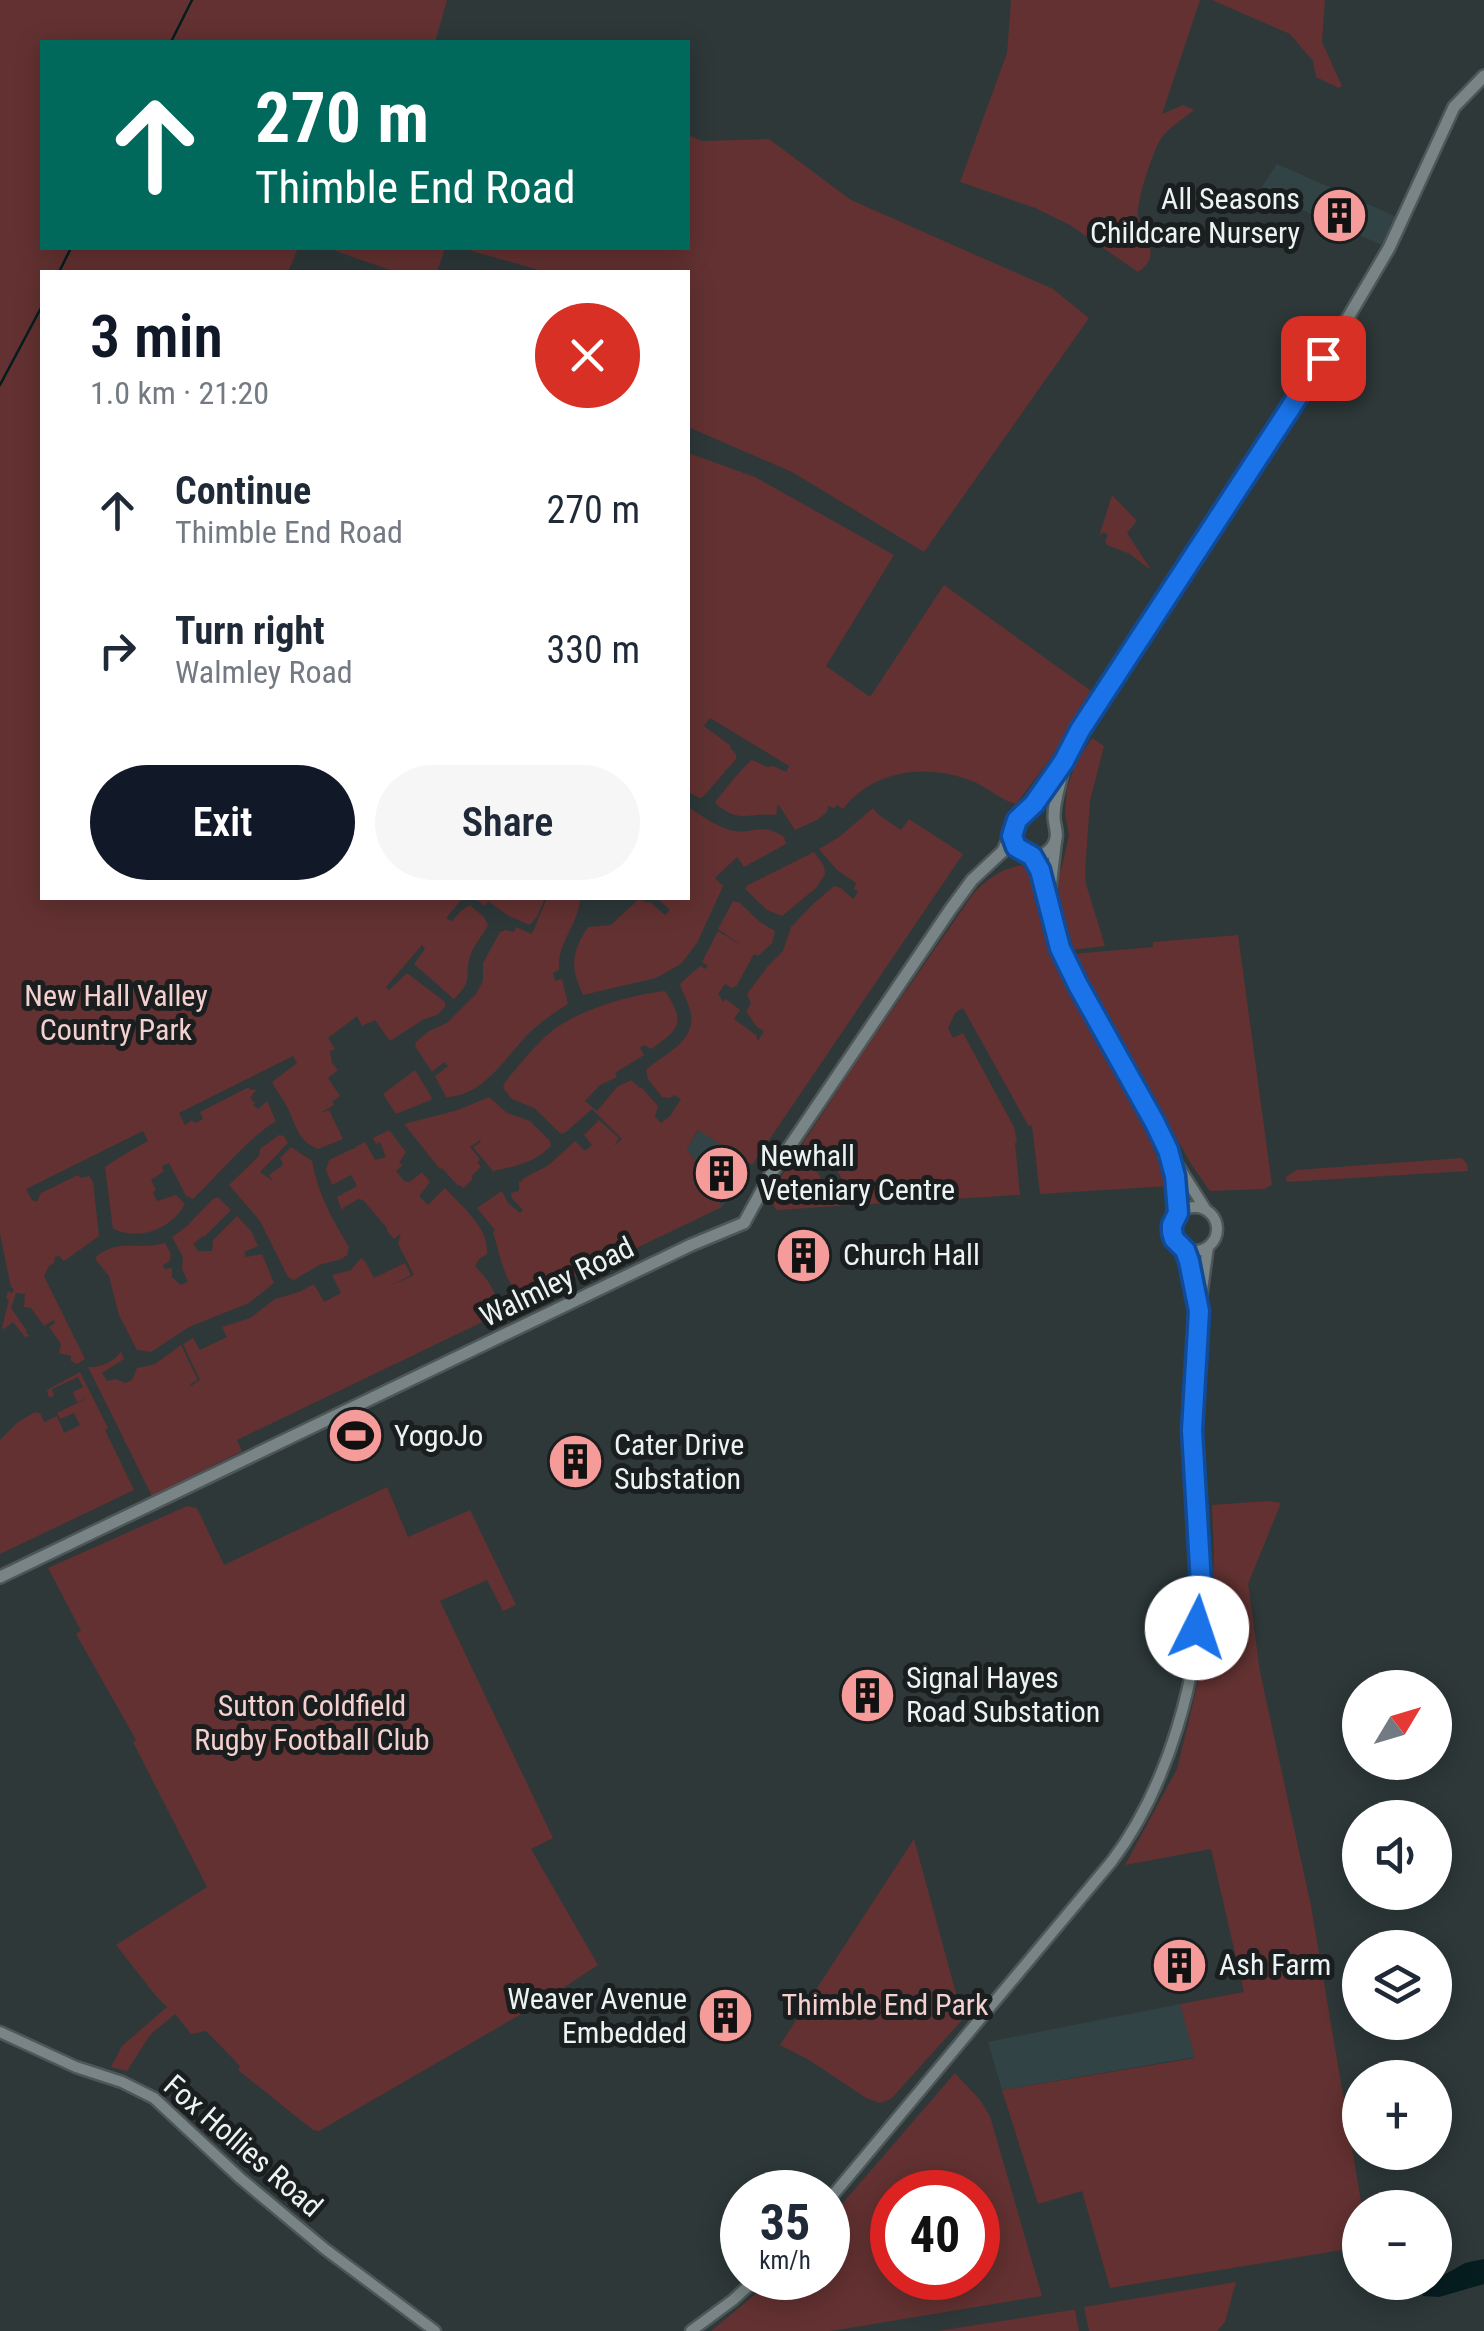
<!DOCTYPE html>
<html lang="en">
<head>
<meta charset="utf-8">
<style>
	body { margin:0; font-family:"Roboto Condensed",sans-serif; background:#f6f6f7; color:#1f2937; height:100vh; display:flex; flex-direction:column; font-size:38px; white-space:nowrap }
	* { box-sizing:border-box; margin:0 }
	p { font-size:32px; color:#747a83 }
	.icon { flex:none; width:55px; height:55px; fill:none; stroke:currentColor; stroke-width:2; stroke-linecap:round; stroke-linejoin:round }
	.map { position:relative; flex:1; overflow:hidden }
	.details { position:absolute; left:40px; top:270px; width:650px; height:630px; display:flex; flex-direction:column; background:#fff; border-radius:0px; box-shadow:0 5px 25px #0003 }
	.details>* { flex:none }
	.banner { position:absolute; left:40px; top:40px; width:650px; height:210px; border-radius:0px; box-shadow:0 5px 25px #0003; background:#00695c; color:#fff; overflow:hidden }
	.needle { width:65px; rotate:52deg }
	.controls { position:absolute; left:1342px; top:1670px; display:grid; gap:20px }
	.controls a { display:grid; place-items:center; width:110px; height:110px; border-radius:50%; background:#fff; box-shadow:0 5px 25px #0003; font-size:50px }
	.speed { position:absolute; left:720px; top:2170px; display:flex; gap:20px; font-size:50px; font-weight:700; text-align:center }
	.speed>* { display:grid; place-content:center; width:130px; height:130px; border-radius:50%; background:#fff; box-shadow:0 5px 25px #0003; line-height:1 }
	.speed small { font-size:25px; font-weight:400 }
	.speed .limit { border:15px solid #d22; background:#fff; color:#111 }
	.pin { position:absolute; display:grid; place-items:center; width:85px; height:85px; color:#fff; margin:-42px; border-radius:20px; box-shadow:0 5px 15px #0006 }
	.me { position:absolute; width:110px; margin:-55px; rotate:4deg; stroke-linejoin:round; filter:drop-shadow(0 0 8px #0008) }
	.turn { display:flex; align-items:center; gap:35px; height:210px; padding:0 50px; font-size:45px }
	.turn .icon { width:130px; height:130px; stroke-width:2.5 }
	.turn b { display:block; font-size:70px; line-height:85px }
	.round { display:grid; place-items:center; flex:none; width:105px; height:105px; border-radius:52px; background:#f6f6f7 }
	.summary { display:flex; align-items:center; justify-content:space-between; height:170px; padding:0 50px }
	h1 { font-size:60px; font-weight:600; line-height:75px; color:#111827 }
	.button { display:flex; gap:20px; margin-top:auto; padding:20px 50px }
	.button a { flex:1; height:115px; border-radius:60px; background:#111827; color:#fff; font-size:40px; font-weight:600; line-height:115px; text-align:center }
	.button a+a { background:#f6f6f7; color:#1f2937 }
	ul { padding:0; list-style:none }
	li { display:flex; align-items:center; gap:30px; height:140px; padding:0 50px }
	li div { flex:1 }
	li b { display:block; font-size:38px }
	li em { font-style:normal }
	.map>svg:first-child { display:block }
</style>
</head>
<body>
<div class="map">
<svg width="1484" height="2331" viewBox="0 0 1484 2331">
	<rect width="100%" height="100%" fill="#2e3839"/>
	<!-- built -->
	<path fill="#314345" d="M1277,164L1397,217L1384,246L1259,191Z
		M699,1129L731,1151L726,1159L746,1173L722,1207L711,1183L687,1149Z
		M1180,2004L1196,2057L1002,2090L988,2042Z"/>
	<!-- green -->
	<path fill="#633131" fill-rule="evenodd" d="M0,0H447L435,42H42V248H298L288,272H42V898H463L446,918L452,921L462,910L470,905L484,917L488,925C483,935 475,943 471,954C463,976 475,979 454,999L414,964L425,949L422,945L386,987L389,990L407,973L445,1002V1007L437,1015L424,1019L390,1041L375,1020L362,1026L357,1016L328,1038L335,1049L330,1051L332,1063L338,1070L328,1078L340,1096L332,1102L334,1105L320,1113L329,1110L343,1139L318,1149C299,1141 297,1129 289,1111C285,1101 277,1092 272,1082L297,1063L293,1056L179,1113L185,1125L192,1120L195,1123L203,1119L200,1112L249,1087L250,1090L257,1089L250,1098L255,1103L253,1105L258,1109L267,1101L276,1121C246,1140 219,1174 193,1199L186,1196L169,1163L162,1166L164,1171L151,1180L156,1190L153,1192L157,1201L176,1195L185,1204C171,1229 140,1241 113,1229L105,1167C119,1157 132,1150 148,1141L143,1131L26,1189L32,1200L37,1202L41,1193L78,1175L80,1178L89,1176L93,1182L99,1236L64,1261L59,1256L55,1257L54,1263L49,1266L44,1276L85,1359L77,1364L71,1361V1356L59,1353L61,1344L49,1327L55,1323L54,1320L44,1326L31,1308L24,1307L25,1294L16,1293L11,1308L27,1331L26,1333L30,1336L25,1337L13,1322L4,1329L2,1328L9,1300L6,1298L8,1291L12,1293L14,1289L11,1287L0,1234Z
		M1011,0H1200L1162,114L1183,105L1194,110C1183,119 1166,129 1159,142C1151,158 1140,191 1138,210C1135,234 1168,252 1138,272L1070,225L1035,208L960,182L1007,53Z
		M1212,0H1325L1322,42L1342,86L1339,88L1316,77L1313,61L1290,34Z
		M688,135L702,141L769,139L851,200L1053,289L1089,318L924,552L792,472L688,427V272H546L461,248H688Z
		M327,248H445L437,272H396Z
		M688,453L755,477L894,555L826,666L870,697L944,585L1098,696L1016,804C1000,800 989,788 974,782C929,763 874,769 843,809L837,805L834,808L828,806L827,812L817,820L795,830L778,804L776,815C748,812 740,825 715,803C721,794 745,764 752,760L767,767L773,766L786,772L789,766L710,718L704,726L731,746L730,748L736,754V759L703,797L700,798L688,792Z
		M1112,495L1137,521L1127,533L1150,568L1149,569L1130,554L1107,545L1105,541L1108,535L1103,532L1099,537Z
		M1092,738L1104,746L1090,801L1085,873L1086,884L1105,946L1072,950C1063,924 1056,899 1059,871L1061,870L1069,836L1065,812L1067,789L1075,764Z
		M688,807C701,815 715,826 730,830C754,836 759,821 784,837L786,844L744,867L737,857L715,878L723,886L697,943L681,964L656,978L583,995C570,967 571,953 588,927L611,925L639,899L648,903L650,902L665,915L670,910L657,898H688Z
		M873,808L879,815L901,830L909,819L963,854L752,1165L698,1130L687,1149L711,1183L722,1207L528,1300C504,1288 501,1257 493,1232L495,1230L477,1208L502,1191L508,1203L520,1213L523,1210L512,1198L511,1193L519,1191V1181L521,1182L524,1178L549,1165L575,1141L585,1151L592,1145L584,1135L599,1120L619,1138L614,1146L622,1139L592,1109L566,1132L561,1134L534,1108L512,1099L503,1088L505,1082C520,1064 535,1045 553,1030C581,1009 630,995 665,991C686,1023 680,1029 651,1049L644,1045L640,1048L644,1055L615,1073L617,1077L600,1085L585,1101L597,1111L617,1087L631,1080L640,1088H642L658,1106L655,1117L661,1123L670,1116L681,1099L674,1095L670,1098L662,1097L648,1079L646,1070C665,1053 701,1040 689,1007C687,999 682,992 680,984L700,966L706,969L708,966L702,962L718,931L744,947L718,929L733,901L740,903L760,922L775,931L772,943L758,956L754,954L737,985L732,988L725,984L718,994L723,1002L726,999L740,1010L734,1019L756,1035L758,1041L764,1031L757,1027L746,1011L751,1003L747,994L768,966L783,951L791,927L813,904L834,886L841,888L853,899L858,892L854,889L856,883L837,870L819,849L839,837Z
		M814,852L824,866L825,874L816,888L782,916L767,910L746,890V886Z
		M1022,865C1042,881 1044,932 1055,958C1065,984 1081,1009 1094,1034C1122,1084 1149,1133 1169,1186L1040,1194L1032,1126L1028,1125L963,1008L955,1013L948,1028L953,1038L963,1033L1014,1127L1017,1142L1015,1143L1020,1195L857,1205L820,1141L805,1150L821,1179L826,1180L841,1206L776,1210L769,1195L857,1061L973,894C987,879 1001,869 1022,865Z
		M474,898H545L538,915L530,925L507,915L488,901L485,906Z
		M547,898H580C579,924 557,942 559,970L553,973L555,981L562,979L568,1004C555,1012 542,1021 530,1032C505,1057 485,1096 446,1097L435,1076L448,1066L444,1062L432,1072L415,1046L416,1042L429,1031L447,1023L476,994L483,981V963L500,932L505,930L514,932L516,927L532,934Z
		M1238,935L1272,1185L1264,1189L1210,1191L1193,1167L1085,980L1073,954L1153,947V942Z
		M415,1070L432,1098L431,1100L396,1114L383,1094Z
		M489,1097L507,1113L530,1121L550,1141L551,1146C534,1163 516,1166 493,1171L473,1147L481,1142L480,1140L470,1147L480,1159L477,1162L481,1167L471,1176L473,1179L463,1188L460,1185L458,1186L442,1168L440,1169L404,1124L458,1110Z
		M389,1130L406,1152L399,1163L403,1165L396,1171L404,1181L410,1182L422,1172L430,1182L419,1196L428,1205L445,1188C462,1207 489,1227 487,1254L479,1259L475,1266C490,1282 497,1292 499,1314L237,1440L242,1451L152,1496L88,1367C100,1368 116,1361 121,1351L124,1359L102,1373L107,1381L116,1379L125,1383L132,1380L137,1368L155,1364L181,1345L198,1380L190,1384L191,1386L200,1380L183,1344L193,1338L200,1350L227,1337L222,1327L250,1318L275,1299L299,1292L314,1284L324,1302L341,1293L332,1275L351,1270L361,1258L365,1261L374,1278L405,1263L411,1275L390,1286L414,1275L398,1244L401,1233L394,1239L387,1231V1228L363,1200L359,1199L344,1207L342,1211L337,1197L357,1186L351,1175L332,1185L326,1170L329,1160L352,1149H355V1147L365,1142L375,1160L386,1157L380,1142L376,1144L373,1138Z
		M279,1135L284,1136L288,1143L260,1172L273,1181L269,1175L283,1165L280,1158L291,1147L312,1161C318,1194 332,1219 349,1247L347,1255L342,1259L319,1265L294,1280L288,1277L260,1221L229,1185L259,1156L260,1149Z
		M1462,1158L1467,1164L1468,1171L1287,1182L1286,1177L1296,1170Z
		M218,1197L231,1210L204,1237L203,1236L193,1244L198,1251H212L213,1240L237,1216L251,1231L258,1246L244,1252L246,1257L262,1254L274,1283L249,1303L189,1327L151,1352L137,1350L119,1315L109,1276L96,1260V1257C118,1238 139,1251 165,1243L171,1254L169,1262L163,1265L164,1269L172,1268V1277L181,1285L188,1282L182,1269L183,1257L172,1237L186,1227L213,1199Z
		M80,1372L108,1428L105,1430L134,1490L0,1554V1440L18,1422L35,1412L40,1413L44,1422L57,1416L64,1433L80,1425L74,1413L60,1419L57,1413L87,1398L77,1402L73,1392L83,1387L78,1377L52,1389L54,1396L49,1398L47,1390Z
		M387,1487L408,1537L470,1510L516,1605L503,1611L487,1580L440,1601L553,1838L531,1849L598,1965L537,2005L319,2131L313,2130L238,2070L240,2066L206,2031L191,2034L175,2014L150,2035L127,2071L111,2067L122,2046L167,2007L156,1996L116,1945L207,1887L133,1742L136,1740L76,1634L81,1631L48,1568L187,1506L197,1508L224,1565Z
		M1268,1501L1281,1503L1248,1584L1260,1672L1311,1906L1362,2207L1360,2208V2247L1110,2288L1082,2191L1038,2204L1002,2090L1195,2058L1180,2004L1244,1992L1211,1849L1125,1865L1177,1769L1210,1632L1214,1554L1212,1505Z
		M914,1839L963,2019L891,2099L880,2103L866,2098L809,2060L780,2045Z
		M955,2073L980,2100L990,2116L1042,2296L831,2331H711L775,2278H828V2220ZM892,2192H978V2278H892Z
		M1236,2282L1225,2322L1217,2331H1089L1084,2307Z
		M1072,2310H1075L1079,2331H938Z"/>
	<!-- water -->
	<path fill="#061d1f" d="M1484,2259V2284L1439,2297L1423,2296L1422,2283L1435,2282V2280L1465,2263Z"/>
	<g fill="none" stroke-linecap="round" stroke-linejoin="round">
		<!-- stream -->
		<path stroke="#061d1f" stroke-width="2.5" d="M171,42L192,0
			M59,272L71,248
			M0,385L42,306"/>
		<defs>
			<path id="tertiary" d="M1032,856L1040,870L1056,936L1077,985L1168,1150L1206,1210
				M1050,893L1056,841
				M1171,1161L1179,1195V1213
				M1173 1229a22 22 0 1 1 44 0a22 22 0 1 1-44 0Z
				M1185,1250L1197,1300
				M0,2032L76,2067L122,2082L154,2098L240,2178L325,2249L435,2331
				M828,2201L1112,1861C1168,1787 1200,1674 1201,1581C1201,1530 1192,1480 1192,1429C1192,1368 1199,1307 1208,1247
				M691,2331L733,2300L757,2278"/>
			<path id="secondary" d="M1011,836C1017,855 1039,865 1053,846C1060,835 1054,827 1054,816C1054,800 1060,785 1063,769
				M0,1577L691,1245L744,1223L771,1174L950,910L972,880L1003,851L1017,820L1035,804L1064,761L1080,730L1339,333L1389,248L1454,107L1484,76"/>
		</defs>
		<!-- tertiary casing -->
		<use href="#tertiary" stroke="#4e5657" stroke-width="15"/>
		<!-- secondary casing -->
		<use href="#secondary" stroke="#4e5657" stroke-width="16"/>
		<!-- tertiary -->
		<use href="#tertiary" stroke="#788485" stroke-width="10"/>
		<!-- secondary -->
		<use href="#secondary" stroke="#788485" stroke-width="11"/>
	</g>
	<g fill="none" stroke-linecap="round" stroke-linejoin="round">
		<defs>
			<path id="route" d="M1197,1628L1201,1584L1192,1430L1199,1311L1189,1261L1185,1250L1174,1239L1172,1232V1225L1178,1213L1175,1176L1168,1150L1155,1123L1078,985L1060,948L1040,870L1032,856L1016,847L1012,836L1017,820L1034,804L1064,761L1080,730L1323,358"/>
		</defs>
		<!-- route casing -->
		<use href="#route" stroke="#114b97" stroke-width="25"/>
		<!-- route -->
		<use href="#route" stroke="#1a73e8" stroke-width="18"/>
	</g>
	<!-- icons -->
	<defs>
		<symbol id="building-disc" viewBox="-11 -11 22 22"><circle r="9.5" fill="#f59b99" stroke="#1a1e1f"/><path d="M-4-6H4V6H1V3H-1V6H-4ZM-2.5-4.3h1.7v1.8h-1.7ZM.8-4.3h1.7v1.8H.8ZM-2.5-1h1.7V.8h-1.7ZM.8-1h1.7V.8H.8Z" fill="#111"/></symbol>
		<symbol id="stadium-disc" viewBox="-11 -11 22 22"><circle r="9.5" fill="#f59b99" stroke="#1a1e1f"/><path d="M0-5a6.5 5 0 1 0 0 10a6.5 5 0 1 0 0-10ZM-3.5-1.8h7v3.6h-7Z" fill="#111"/></symbol>
	</defs>
	<g fill-rule="evenodd">
		<use href="#building-disc" x="1308" y="184" width="63" height="63"/>
		<use href="#building-disc" x="690" y="1142" width="63" height="63"/>
		<use href="#building-disc" x="772" y="1224" width="63" height="63"/>
		<use href="#stadium-disc" x="324" y="1404" width="63" height="63"/>
		<use href="#building-disc" x="544" y="1430" width="63" height="63"/>
		<use href="#building-disc" x="836" y="1664" width="63" height="63"/>
		<use href="#building-disc" x="1148" y="1934" width="63" height="63"/>
		<use href="#building-disc" x="694" y="1984" width="63" height="63"/>
	</g>
	<g text-anchor="middle" stroke-width="10" stroke-linejoin="round" paint-order="stroke">
		<!-- poi labels -->
		<g font-size="30" fill="#ecf3f3" stroke="#1a1e1f" text-anchor="start">
			<text x="1300" y="209" text-anchor="end">All Seasons<tspan x="1300" dy="34">Childcare Nursery</tspan></text>
			<text x="760" y="1166">Newhall<tspan x="760" dy="34">Veteniary Centre</tspan></text>
			<text x="843" y="1265">Church Hall</text>
			<text x="394" y="1446">YogoJo</text>
			<text x="614" y="1455">Cater Drive<tspan x="614" dy="34">Substation</tspan></text>
			<text x="906" y="1688">Signal Hayes<tspan x="906" dy="34">Road Substation</tspan></text>
			<text x="1219" y="1975">Ash Farm</text>
			<text x="687" y="2009" text-anchor="end">Weaver Avenue<tspan x="687" dy="34">Embedded</tspan></text>
		</g>
		<!-- park labels -->
		<g font-size="30" fill="#f4d0ce" stroke="#1a1e1f">
			<text x="116" y="1006">New Hall Valley<tspan x="116" dy="34">Country Park</tspan></text>
			<text x="312" y="1716">Sutton Coldfield<tspan x="312" dy="34">Rugby Football Club</tspan></text>
			<text x="885" y="2015">Thimble End Park</text>
		</g>
		<!-- street labels -->
		<g font-size="30" fill="#ecf3f3" stroke="#1a1e1f">
			<text transform="translate(557 1282) rotate(-26)" y="10">Walmley Road</text>
			<text transform="translate(243 2146) rotate(41)" y="10">Fox Hollies Road</text>
		</g>
	</g>
</svg>
<div class="controls">
<a><svg class="needle" viewBox="-14 -14 28 28"><path d="M0-13l5 13h-10z" fill="#e53935"/><path d="M0 13l5-13h-10z" fill="#747a83"/></svg></a>
<a><svg class="icon" aria-label="sound" viewBox="0 0 24 24"><path d="M4 9h4l5-4v14l-5-4H4zM17 9q2 3 0 6"/></svg></a>
<a><svg class="icon" aria-label="layers" viewBox="0 0 24 24"><path d="M12 4l9 5-9 5-9-5zM3 14l9 5 9-5"/></svg></a>
<a>+</a>
<a>−</a>
</div>
<div class="speed"><div>35<small>km/h</small></div><div class="limit">40</div></div>
<div class="pin" style="left:1323px;top:358px;background:#d93025"><svg class="icon" aria-label="arrive" viewBox="0 0 24 24"><path d="M6 21V4h12l-3 4 3 4H6"/></svg></div>
<svg class="me" style="left:1197px;top:1628px" viewBox="-20 -20 40 40"><circle r="19" fill="#fff"/><path d="M0-13L10 11 0 6-10 11z" fill="#1a73e8"/></svg>
<div class="banner">
<div class="turn"><svg class="icon" aria-label="ahead" viewBox="0 0 24 24"><path d="M12 20V5M6 11l6-6 6 6"/></svg><div><b>270 m</b>Thimble End Road</div></div>
</div>
<section class="details">
<div class="summary"><div><h1>3 min</h1><p>1.0 km · 21:20</p></div><a class="round" style="background:#d93025;color:#fff"><svg class="icon" aria-label="close" viewBox="0 0 24 24"><path d="M6 6l12 12M18 6L6 18"/></svg></a></div>
<ul>
<li><svg class="icon" aria-label="ahead" viewBox="0 0 24 24"><path d="M12 20V5M6 11l6-6 6 6"/></svg><div><b>Continue</b><p>Thimble End Road</p></div><em>270 m</em></li>
<li><svg class="icon" aria-label="right" viewBox="0 0 24 24"><path d="M7 20v-9h11M14 6l5 5-5 5"/></svg><div><b>Turn right</b><p>Walmley Road</p></div><em>330 m</em></li>
</ul>
<div class="button"><a>Exit</a><a>Share</a></div>
</section>
</div>
</body>
</html>
